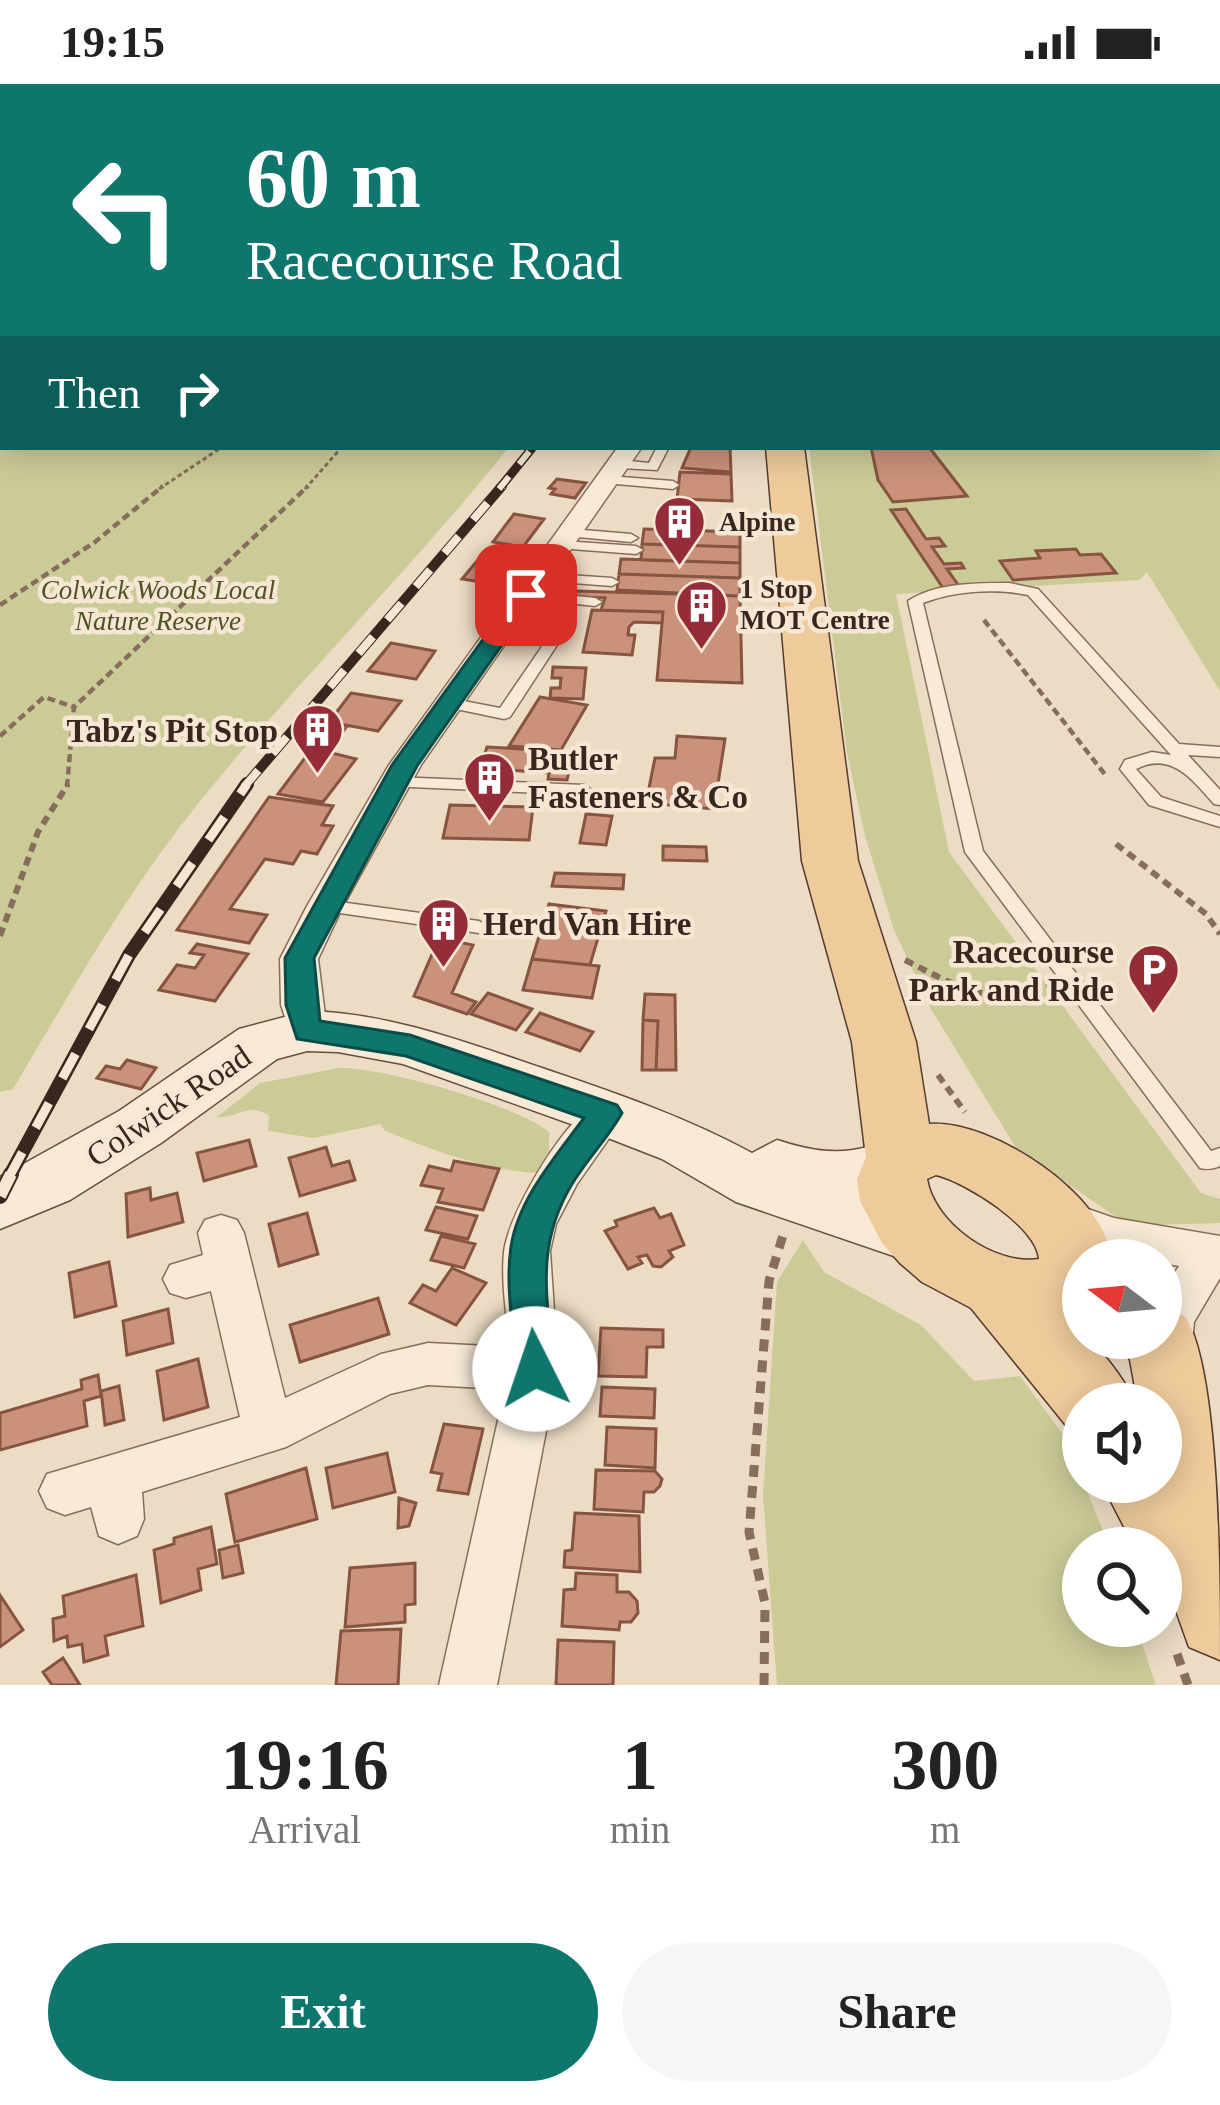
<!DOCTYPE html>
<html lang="en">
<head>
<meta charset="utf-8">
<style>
	body { margin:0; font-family:Georgia,serif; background:#f6f6f6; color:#222; height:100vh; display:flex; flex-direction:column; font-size:45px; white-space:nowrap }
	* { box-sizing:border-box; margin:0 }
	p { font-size:39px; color:#767676 }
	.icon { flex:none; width:66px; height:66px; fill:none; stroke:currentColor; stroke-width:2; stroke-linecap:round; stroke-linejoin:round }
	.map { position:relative; height:1601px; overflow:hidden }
	.side { display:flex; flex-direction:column; background:#fff; flex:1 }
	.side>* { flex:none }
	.hud { position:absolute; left:0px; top:0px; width:1221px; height:366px; box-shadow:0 6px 30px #0003; background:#0f766e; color:#fff; overflow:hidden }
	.needle { width:78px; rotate:286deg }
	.fabs { position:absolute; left:1062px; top:1155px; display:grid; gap:24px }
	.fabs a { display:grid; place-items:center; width:120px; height:120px; border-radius:50%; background:#fff; box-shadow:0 6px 30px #0003; font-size:60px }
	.pin { position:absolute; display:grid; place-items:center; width:102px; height:102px; color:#fff; margin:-51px; border-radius:24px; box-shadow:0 6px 18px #0006 }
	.me { position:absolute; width:132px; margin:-66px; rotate:356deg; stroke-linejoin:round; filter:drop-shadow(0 0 9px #0008) }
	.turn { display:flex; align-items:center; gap:42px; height:252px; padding:0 48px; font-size:54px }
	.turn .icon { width:156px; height:156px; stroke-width:2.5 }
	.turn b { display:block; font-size:84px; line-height:102px }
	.then { display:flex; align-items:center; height:114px; padding:0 48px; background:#0003; gap:24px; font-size:45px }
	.eta { display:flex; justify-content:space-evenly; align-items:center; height:204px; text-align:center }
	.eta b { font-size:72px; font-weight:700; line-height:84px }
	.primary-button { display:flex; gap:24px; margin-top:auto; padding:24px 48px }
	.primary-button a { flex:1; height:138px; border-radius:72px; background:#0f766e; color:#fff; font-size:48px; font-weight:700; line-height:138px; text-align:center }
	.primary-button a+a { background:#f6f6f6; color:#222 }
	.status { display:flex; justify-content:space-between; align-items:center; height:84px; padding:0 60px; background:#fff; direction:ltr }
	.status svg { height:33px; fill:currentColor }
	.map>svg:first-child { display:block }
</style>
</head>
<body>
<div class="status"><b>19:15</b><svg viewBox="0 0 49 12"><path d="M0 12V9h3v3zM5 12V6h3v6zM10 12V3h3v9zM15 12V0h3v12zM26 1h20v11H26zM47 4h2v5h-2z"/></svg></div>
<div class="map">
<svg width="1220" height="1601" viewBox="0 0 1220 1601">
	<rect width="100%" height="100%" fill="#eddcc4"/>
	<!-- green -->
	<path fill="#cbcb98" d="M0,0L636,3H3V363H509C410,487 296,598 197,721C126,809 71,908 13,1005L0,1008Z
		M724,0H1220V607L1147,488L1139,496L896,510L949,768L1201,1109L1220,1115V1139L1149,1141L1119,1135L1016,1064L931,925L894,846L865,752L847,669L809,363H1218V3Z
		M339,984C383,983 516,1021 549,1048V1068L537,1089C486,1086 430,1066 384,1046L381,1040L314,1054L268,1047L269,1032C249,1017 237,1035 217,1033L260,999Z
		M803,1156L824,1188L921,1241L974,1297L1020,1292L1065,1353L1110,1464H1083V1542H1136L1156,1601H777L763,1411L777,1198Z"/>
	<!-- building -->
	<path fill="#ca927a" stroke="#865441" stroke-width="3" d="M691,363H730L731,388L682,384Z
		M871,363H929L967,412L893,418L878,396Z
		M680,388L731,390L732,417L677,415Z
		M557,395L586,399L575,414L551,410L555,405L549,404Z
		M906,425L926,455L939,454L945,462L932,463L944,480L961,479L964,484L947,485L959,502L943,504L891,426Z
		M514,430L544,435L523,463L493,458Z
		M644,445L740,448V463L642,460Z
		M642,460L740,463V479L641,476Z
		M487,465L517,469L494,500L462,495Z
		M1076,465L1080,471L1101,470L1116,489L1013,496L1000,477L1040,474L1036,467Z
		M621,475L740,479V494L619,490Z
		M619,490L740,494V512L617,506Z
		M576,507L740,512L742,599L657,596L663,528L601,526L605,514L576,513Z
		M592,526L663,528L662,539L634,538L629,543L628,551H635L632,571L583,568Z
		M391,559L435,567L416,595L368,587Z
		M553,583L586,584L583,615L550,614L551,604H560L561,594H552Z
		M351,609L401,617L378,647L329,638Z
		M540,613L587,621L561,666L509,662Z
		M331,639L347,642L328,668L356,675L323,718L278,710Z
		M677,652L725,655L714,725L646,719L655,674H675Z
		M487,663L573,668L567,696L548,695L549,689L480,684Z
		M269,713L333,722L322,741L333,742L317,770L301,767L293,780L265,775L230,825L267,831L249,859L177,846Z
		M450,721L533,723L529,756L443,754Z
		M586,730L612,732L606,761L580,759Z
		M663,762L706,763L707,777L663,776Z
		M555,789L624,791L623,805L552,802Z
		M549,820L606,827L590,881L532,875Z
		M439,854L473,861L452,909L476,918L467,930L414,912Z
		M197,860L248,870L215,917L159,906L177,881L195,884L204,871L190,869Z
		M532,875L599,882L592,914L523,906Z
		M488,909L532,925L516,946L471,930Z
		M645,910L675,911L676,986H656L658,937L643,936Z
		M540,929L593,948L580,967L526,948Z
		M643,936L658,937L656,986H642Z
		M127,976L156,984L141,1005L97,994L106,982L120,985Z
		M249,1056L256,1082L204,1097L197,1069Z
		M326,1063L332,1082L349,1077L355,1096L300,1112L289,1074Z
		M454,1077L499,1085L483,1126L438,1118L443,1105L421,1101L429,1082L451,1087Z
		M150,1104L151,1116L177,1109L183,1138L128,1153L126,1110Z
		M436,1123L477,1132L468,1155L426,1146Z
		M654,1124L660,1134L671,1130L684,1161L669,1167L673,1173L661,1183L653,1182L647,1171L638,1173L642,1179L628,1185L605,1147L617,1142L615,1137Z
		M307,1129L318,1170L279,1182L269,1140Z
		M441,1152L475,1160L464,1184L431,1176Z
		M109,1178L116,1222L75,1233L69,1189Z
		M452,1184L486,1199L456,1241L410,1219L423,1201L436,1207Z
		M378,1214L389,1250L300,1278L290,1241Z
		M168,1225L173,1259L127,1271L123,1237Z
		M601,1244L663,1246V1263H647L646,1293L598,1292Z
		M198,1275L208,1323L164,1336L157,1287Z
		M98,1291L101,1312L84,1317L87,1342L0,1366V1329L82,1305L81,1296Z
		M119,1302L124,1336L105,1341L101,1307Z
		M602,1303L655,1305L654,1334L600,1332Z
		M444,1340L483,1345L468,1410L438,1406L442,1390L431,1388Z
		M607,1343L656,1345L655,1384L605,1381Z
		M387,1369L395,1408L333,1424L326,1384Z
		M306,1384L317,1435L235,1458L226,1410Z
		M596,1386L655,1387L662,1395L660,1402L654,1408H644L643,1428L594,1425Z
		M399,1414L416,1419L409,1442L398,1444Z
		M575,1429L639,1432L640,1488L564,1483L565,1467L572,1466Z
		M211,1443L217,1480L198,1485L201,1506L161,1519L154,1466L174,1460V1454Z
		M238,1461L243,1489L223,1494L219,1466Z
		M415,1479V1520L405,1521V1538L345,1543L350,1484Z
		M576,1489L617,1491V1508H629L637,1517L638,1529L631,1538H620L619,1546L562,1542L564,1506L575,1505Z
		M136,1491L143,1542L105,1552L108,1571L84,1578L82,1560L68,1563L67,1552L54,1557L53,1535L65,1532L63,1512Z
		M0,1511L23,1546L0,1563Z
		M401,1545L398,1601H336L341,1547Z
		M558,1556L614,1558L613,1601H556Z
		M63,1574L80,1601H52L43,1588Z"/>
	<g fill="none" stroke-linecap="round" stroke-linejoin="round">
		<defs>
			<path id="lane" d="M657,363H669L657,386L620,384L614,380L620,376L649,379Z
				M609,392L673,397L679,401L673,405L605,399V393Z
				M572,445L631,450L638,454L631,458L567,452L565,449Z
				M563,457L636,462L643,466L636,470L558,464V458Z
				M539,489L612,494L619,498L612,502L534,496V490Z
				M1009,499L1038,505L1179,660L1220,663V673L1188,671L1220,706V721L1214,720C1192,695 1171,667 1136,685L1161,713L1220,732V743L1149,721L1120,685L1125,676L1152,668L1171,671L1028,511C995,504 954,507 923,519L983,767L1211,1067L1220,1064V1082C1213,1085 1208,1086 1200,1084L965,768L908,517C935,499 976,499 1009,499Z
				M526,507L595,514L602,518L595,522L521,514V508Z
				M498,545L552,554L559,558L510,633L504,635L442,622L440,619L448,614L500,624L543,561L493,552L491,549Z
				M395,693L584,701L592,706L584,711L389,702L387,698Z
				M325,816L479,837L488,843L479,849L319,826L316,822Z"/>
			<path id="street" d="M618,363H642L421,681L343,822L318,875L327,947L321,957L307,961L293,957L281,921L280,875L307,822L389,681Z
				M606,1013L621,1018L627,1029L577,1100L556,1140L550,1167L558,1285L497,1601H439L505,1305L428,1301L390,1310L286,1363L142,1408L144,1435L137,1452L118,1460L99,1452L91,1423L65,1431L47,1424L39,1407L47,1390L240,1333L211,1207L186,1214L170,1209L163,1195L170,1181L203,1171L198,1149L205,1136L221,1131L237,1136L244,1149L285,1314L381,1270L428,1259L509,1263C507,1232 501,1198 504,1168C508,1129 570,1024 606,1013Z
				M1059,1115L1114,1134L1220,1152V1194L1194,1238L1191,1271L1184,1286L1167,1292L1150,1286L1143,1271L1145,1254H1161V1210L1179,1182L1113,1170L1043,1146L1037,1133L1043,1120Z"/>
			<path id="secondary" d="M307,927C388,929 462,957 539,983C612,1008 684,1032 752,1069L777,1056C802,1064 826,1070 853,1066C878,1062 892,1053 918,1061L927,1078L918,1095L865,1111L943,1137L952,1155L943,1173L920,1181L736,1118L662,1075L585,1045L403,980L338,968L307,967L277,975L161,1059L70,1116L0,1145V1093L119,1027L239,945Z"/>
			<path id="primary" d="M697,0H721L723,3H699Z
				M766,363H804L858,777L916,958L929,1040C989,1034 1109,1112 1111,1176H1083V1223L1066,1230C1091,1257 1119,1283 1136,1320H1083V1350L1069,1345L971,1224L922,1198L900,1179L882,1159L860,1117L857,1095L866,1073L852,958L802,777ZM936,1091C966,1098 1037,1143 1039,1175C994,1182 934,1139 927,1095Z
				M1161,1223C1169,1226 1180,1228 1186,1234C1220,1291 1220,1499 1220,1576L1189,1563L1174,1521L1161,1510V1464H1135L1101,1398H1161V1320H1138L1130,1276L1119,1254H1161Z"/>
		</defs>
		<!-- lane casing -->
		<use href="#lane" stroke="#876d5b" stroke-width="3"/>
		<!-- street casing -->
		<use href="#street" stroke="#876d5b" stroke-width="3"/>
		<!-- secondary casing -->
		<use href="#secondary" stroke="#694e3e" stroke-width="3"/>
		<!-- primary casing -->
		<use href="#primary" stroke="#553c2f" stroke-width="3"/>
		<!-- path-far3 -->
		<path stroke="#876d5b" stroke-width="3" stroke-dasharray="4.5 3" stroke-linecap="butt" d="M87,0L106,3
			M985,0L989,3
			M0,252L3,256
			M0,272L3,276
			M159,405L222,363
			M305,405L342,363"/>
		<!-- path-far2 -->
		<path stroke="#876d5b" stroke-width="4.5" stroke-dasharray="8 4.5" stroke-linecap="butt" d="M0,521L95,458L163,402
			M984,536L1107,693
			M0,652L44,613L74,623
			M67,703L74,623L308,402"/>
		<!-- path-far1 -->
		<path stroke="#876d5b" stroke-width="6" stroke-dasharray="9 6" stroke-linecap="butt" d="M1116,760L1206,830L1220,850
			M0,852L38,748L68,700
			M905,876C954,901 993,925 1048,903
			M938,991L965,1028"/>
		<!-- path -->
		<path stroke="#876d5b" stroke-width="9" stroke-dasharray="12 9" stroke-linecap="butt" d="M1177,1570L1188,1601
			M764,1601L765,1519L749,1448L769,1197L784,1148"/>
		<!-- lane -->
		<use href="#lane" fill="#f8ead7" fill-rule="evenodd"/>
		<!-- street -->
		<use href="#street" fill="#f8ead7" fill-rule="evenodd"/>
		<!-- secondary -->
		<use href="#secondary" fill="#f8ead7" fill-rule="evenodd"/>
		<!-- primary -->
		<use href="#primary" fill="#efcb9c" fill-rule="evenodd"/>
		<defs>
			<path id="rail-far3" d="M499,405L533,363"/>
			<path id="rail-far2" d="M244,703L502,402"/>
			<path id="rail-far1" d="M9,1093L129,871L247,700"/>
			<path id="rail" d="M0,1112L11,1090"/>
		</defs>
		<!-- rail-far3 casing -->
		<use href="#rail-far3" stroke="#37271e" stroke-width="9"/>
		<!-- rail-far2 casing -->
		<use href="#rail-far2" stroke="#37271e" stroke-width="10"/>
		<!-- rail-far1 casing -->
		<use href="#rail-far1" stroke="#37271e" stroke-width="14"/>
		<!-- rail casing -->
		<use href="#rail" stroke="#37271e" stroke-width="16"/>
		<!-- rail-far3 -->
		<use href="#rail-far3" stroke="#f5e7d3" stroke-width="6" stroke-dasharray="16" stroke-linecap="butt"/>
		<!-- rail-far2 -->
		<use href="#rail-far2" stroke="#f5e7d3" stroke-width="8" stroke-dasharray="22" stroke-linecap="butt"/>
		<!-- rail-far1 -->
		<use href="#rail-far1" stroke="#f5e7d3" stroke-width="9" stroke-dasharray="28" stroke-linecap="butt"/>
		<!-- rail -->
		<use href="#rail" stroke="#f5e7d3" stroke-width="12" stroke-dasharray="38" stroke-linecap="butt"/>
	</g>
	<!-- route -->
	<path fill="#0f766e" stroke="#0a4d48" stroke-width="3" d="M526,504L537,511L417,682L314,874L320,937L410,951L617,1021L622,1029C608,1054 587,1075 572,1100C534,1163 548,1215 553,1285L548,1296L535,1301L522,1296L516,1285C514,1247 505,1201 511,1163C518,1115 556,1072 584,1034L406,972L297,955L286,921L285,874L392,681L519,506Z"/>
	<!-- icons -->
	<defs>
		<symbol id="building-pin" viewBox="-11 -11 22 30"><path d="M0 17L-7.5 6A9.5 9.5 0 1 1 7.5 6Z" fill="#952c3a" stroke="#f5e7d3"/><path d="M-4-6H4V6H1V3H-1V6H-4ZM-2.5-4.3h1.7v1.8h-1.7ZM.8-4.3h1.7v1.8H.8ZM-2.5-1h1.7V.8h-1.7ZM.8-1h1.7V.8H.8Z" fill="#fff"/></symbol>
		<symbol id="parking-pin" viewBox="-11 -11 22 30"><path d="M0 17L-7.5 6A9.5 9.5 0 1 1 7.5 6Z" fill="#952c3a" stroke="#f5e7d3"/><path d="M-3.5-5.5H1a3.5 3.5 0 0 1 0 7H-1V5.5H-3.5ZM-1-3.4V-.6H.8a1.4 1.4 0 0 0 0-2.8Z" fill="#fff"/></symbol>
	</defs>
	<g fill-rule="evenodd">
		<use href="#building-pin" x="650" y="408" width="59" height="81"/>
		<use href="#building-pin" x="672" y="492" width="59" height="81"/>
		<use href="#building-pin" x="288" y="616" width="59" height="81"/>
		<use href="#building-pin" x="460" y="664" width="59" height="81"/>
		<use href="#building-pin" x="414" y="810" width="59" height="81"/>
		<use href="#parking-pin" x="1124" y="856" width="59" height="81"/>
	</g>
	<g text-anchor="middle" stroke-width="9" stroke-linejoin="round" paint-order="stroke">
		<!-- far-poi labels -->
		<g font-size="27" font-weight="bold" fill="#37271e" stroke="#f5e7d3" text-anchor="start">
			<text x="719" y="447">Alpine</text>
			<text x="740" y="514">1 Stop<tspan x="740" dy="31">MOT Centre</tspan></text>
		</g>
		<!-- far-park labels -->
		<g font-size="27" font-style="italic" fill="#4e5325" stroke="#f5e7d3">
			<text x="158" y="515">Colwick Woods Local<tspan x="158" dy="31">Nature Reserve</tspan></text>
		</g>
		<!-- poi labels -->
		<g font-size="33" font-weight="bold" fill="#37271e" stroke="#f5e7d3" text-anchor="end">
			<text x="278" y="658">Tabz's Pit Stop</text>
			<text x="528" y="686" text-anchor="start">Butler<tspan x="528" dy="38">Fasteners &amp; Co</tspan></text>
			<text x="483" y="851" text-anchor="start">Herd Van Hire</text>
			<text x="1114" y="879">Racecourse<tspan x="1114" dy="38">Park and Ride</tspan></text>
		</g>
		<!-- street labels -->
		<g font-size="33" fill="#37271e" stroke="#f5e7d3">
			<text transform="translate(168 1021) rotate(-34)" y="12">Colwick Road</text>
		</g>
	</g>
</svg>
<div class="fabs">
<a><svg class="needle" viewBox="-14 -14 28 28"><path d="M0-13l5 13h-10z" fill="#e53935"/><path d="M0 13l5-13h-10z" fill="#767676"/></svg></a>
<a><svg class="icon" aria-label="sound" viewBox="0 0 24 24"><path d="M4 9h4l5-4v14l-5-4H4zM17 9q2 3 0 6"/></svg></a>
<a><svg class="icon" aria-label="search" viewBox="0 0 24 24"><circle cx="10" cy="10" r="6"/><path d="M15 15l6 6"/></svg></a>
</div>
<div class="pin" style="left:526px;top:511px;background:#d93025"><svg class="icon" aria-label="arrive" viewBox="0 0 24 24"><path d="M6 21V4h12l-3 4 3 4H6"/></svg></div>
<svg class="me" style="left:535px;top:1285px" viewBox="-20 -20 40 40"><circle r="19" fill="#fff"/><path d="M0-13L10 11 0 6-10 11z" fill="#0f766e"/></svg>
<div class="hud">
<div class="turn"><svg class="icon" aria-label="left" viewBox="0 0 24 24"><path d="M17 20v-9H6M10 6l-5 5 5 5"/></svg><div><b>60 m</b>Racecourse Road</div></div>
<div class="then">Then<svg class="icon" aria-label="right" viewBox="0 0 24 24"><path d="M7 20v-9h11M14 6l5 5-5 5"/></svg></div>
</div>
</div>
<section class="side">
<div class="eta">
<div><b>19:16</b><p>Arrival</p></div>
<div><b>1</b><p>min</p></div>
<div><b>300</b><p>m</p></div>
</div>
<div class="primary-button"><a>Exit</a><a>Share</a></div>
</section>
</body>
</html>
